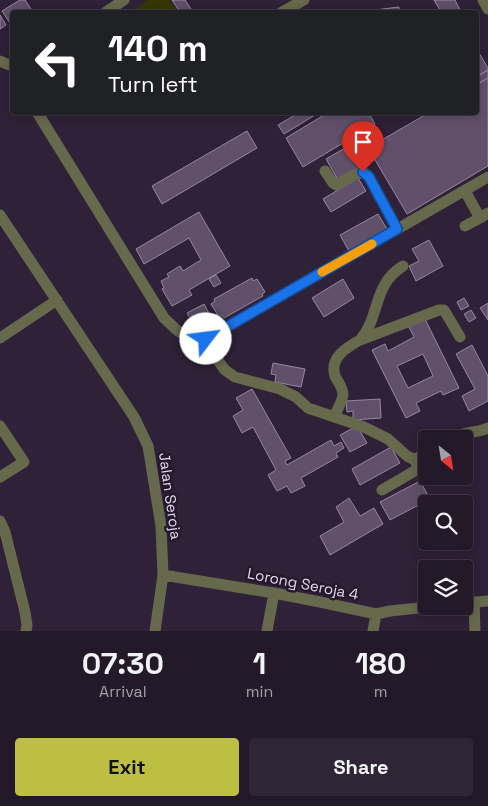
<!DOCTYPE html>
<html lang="en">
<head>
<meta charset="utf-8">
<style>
	body { margin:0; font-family:"Space Grotesk",sans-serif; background:#2f2635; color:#f1f3f6; height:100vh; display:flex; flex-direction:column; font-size:19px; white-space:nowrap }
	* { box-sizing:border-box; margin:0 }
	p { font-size:16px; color:#a3a0a8 }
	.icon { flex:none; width:28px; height:28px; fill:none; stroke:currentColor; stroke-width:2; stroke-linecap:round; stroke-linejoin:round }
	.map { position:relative; height:631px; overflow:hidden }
	.side { display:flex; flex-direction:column; background:#231929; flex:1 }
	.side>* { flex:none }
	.guide { position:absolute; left:10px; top:10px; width:469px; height:105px; border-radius:5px; box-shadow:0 2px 12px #0003,0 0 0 1px #403846; background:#202124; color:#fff; overflow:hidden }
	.needle { width:32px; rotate:150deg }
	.buttons { position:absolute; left:418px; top:430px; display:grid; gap:10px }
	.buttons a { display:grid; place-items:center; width:55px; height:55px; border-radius:5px; background:#231929; box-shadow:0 2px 12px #0003,0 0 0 1px #403846; font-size:25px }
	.pin { position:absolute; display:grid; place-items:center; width:42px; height:42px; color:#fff; margin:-51px -21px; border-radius:50% 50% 50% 0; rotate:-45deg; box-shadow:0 0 5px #0007 }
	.pin .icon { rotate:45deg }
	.me { position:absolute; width:55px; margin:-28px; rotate:60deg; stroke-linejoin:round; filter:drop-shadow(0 0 4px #0008) }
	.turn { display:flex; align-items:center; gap:18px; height:105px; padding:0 15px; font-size:22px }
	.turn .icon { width:65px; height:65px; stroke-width:2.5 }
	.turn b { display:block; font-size:35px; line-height:42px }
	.eta { display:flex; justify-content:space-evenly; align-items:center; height:85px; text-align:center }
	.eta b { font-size:30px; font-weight:600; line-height:35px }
	.primary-button { display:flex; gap:10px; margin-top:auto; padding:10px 15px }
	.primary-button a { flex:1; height:58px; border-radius:5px; background:#bdbf43; color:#111; font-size:20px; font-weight:600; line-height:58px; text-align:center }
	.primary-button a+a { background:#2f2635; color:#f1f3f6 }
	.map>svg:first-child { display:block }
</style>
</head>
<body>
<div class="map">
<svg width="488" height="631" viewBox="0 0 488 631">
	<rect width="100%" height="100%" fill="#2f2137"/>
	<!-- green -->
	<path fill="#363600" d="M148,0H169L178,12H130Z"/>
	<!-- building -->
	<path fill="#605069" stroke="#9787a2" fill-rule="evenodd" d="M20,0H25L31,9L26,12H12V21L10,23L2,11Z
		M172,0H185L193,12H180Z
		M434,0H455L461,12H441Z
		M399,7V12H358Z
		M0,15L6,25L0,29Z
		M476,48L488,68V70L476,77Z
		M488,70V78L476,85V77Z
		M488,78V166L407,214L368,148L430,112H476V85Z
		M300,112H320L284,134L278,125Z
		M329,112H368L375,124L303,167L286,138Z
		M247,131L257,148L162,204L152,186Z
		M352,144L364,165L338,180L326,159Z
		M358,178L366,191L331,212L323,199Z
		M199,212L230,266L189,290L192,295L172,306L162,289L164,288L161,281L169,277L167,274L180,266L183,271L201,260L189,238L144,264L136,249Z
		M378,214L387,229L349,251L340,235Z
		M429,240L443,266L416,281L409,266L419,261L412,249Z
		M216,275L221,283L214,287L209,279Z
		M252,278L253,281L257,279L265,292L262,294L263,296L224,318L222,315L219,317L211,304L215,301L214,299Z
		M343,279L354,298L324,317L312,298Z
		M464,298L469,306L461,310L457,302Z
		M488,303V320L480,308Z
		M204,304L215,324L199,333L187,313Z
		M471,310L476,318L469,322L464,314Z
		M425,319L459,388L443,395L441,391L416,403L420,411L406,418L372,350L385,344L388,351L414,337L409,327ZM423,354L433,376L408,388L397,366Z
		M472,345L488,376V401L469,411L462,396L475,389L456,354Z
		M273,363L305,369L301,387L275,382L276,375L271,374Z
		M252,389L291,458L285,461L287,465L331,440L334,446L341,442L344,448L336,453L338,457L301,478L305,486L291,493L287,486L277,491L268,475L276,470L253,427L242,433L233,416L243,410L236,398Z
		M380,399L381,418L353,420V411L347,412L346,401Z
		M357,426L367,443L350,452L340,435Z
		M391,447L400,463L360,485L352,469Z
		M464,454L470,467L464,470Z
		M420,481L430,499L390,520L380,502Z
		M349,498L360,516L374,508L383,524L330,555L320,536L344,522L336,507Z"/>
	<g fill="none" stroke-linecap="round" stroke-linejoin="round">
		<!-- minor -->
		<path stroke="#67694c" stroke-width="11" d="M483,0L488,9
			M106,12L124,0
			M282,12L304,0
			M0,61L12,66
			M37,112L164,318L178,331L192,338L206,339L488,177
			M325,171L333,183L336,185C343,182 355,172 362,173C366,173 367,174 369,177L397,229
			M465,191L480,218L488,213
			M0,215L134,417L148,446L161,526L163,575L155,631
			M465,226L480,218
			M0,338L57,300
			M206,339L216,358L225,370L235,377L280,389L296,397L308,408L364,427L388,439L407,456L415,460
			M360,340C381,316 372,285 403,266
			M334,417C337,410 342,402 343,395C343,387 338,382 335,376C329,358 347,347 360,340L439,310H444L460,337
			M0,426L24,462L0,477
			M450,439C462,432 476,433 488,428
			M382,490L418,469L415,460L426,452
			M0,521L5,532L25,612L27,625L26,631
			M163,575L274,593L325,603L376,614L390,611L437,606
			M474,602L475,631
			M464,603L488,601
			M267,631L274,593
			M373,631L376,614"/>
	</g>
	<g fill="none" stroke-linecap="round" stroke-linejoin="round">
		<defs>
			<path id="route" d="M206,339L397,229L369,177L363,172"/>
		</defs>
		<!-- route casing -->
		<use href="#route" stroke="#114b97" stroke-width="12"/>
		<!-- route -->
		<use href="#route" stroke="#1a73e8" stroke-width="9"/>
		<!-- slow -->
		<path stroke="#f59e0b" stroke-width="9" d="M322,272L372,244"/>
	</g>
	<g text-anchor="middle" stroke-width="5" stroke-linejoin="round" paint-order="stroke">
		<!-- street labels -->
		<g font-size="15" fill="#e0d7e6" stroke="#25182d">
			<text transform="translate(170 496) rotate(82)" y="5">Jalan Seroja</text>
			<text transform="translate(303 584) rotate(11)" y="5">Lorong Seroja 4</text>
		</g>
	</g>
</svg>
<div class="buttons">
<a><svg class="needle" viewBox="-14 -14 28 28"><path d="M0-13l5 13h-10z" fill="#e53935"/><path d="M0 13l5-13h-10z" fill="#a3a0a8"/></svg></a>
<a><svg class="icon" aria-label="search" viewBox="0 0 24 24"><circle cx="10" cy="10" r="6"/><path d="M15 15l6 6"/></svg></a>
<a><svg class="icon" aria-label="layers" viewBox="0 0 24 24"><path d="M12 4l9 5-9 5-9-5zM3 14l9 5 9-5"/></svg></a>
</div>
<div class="pin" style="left:363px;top:172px;background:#d93025"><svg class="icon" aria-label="arrive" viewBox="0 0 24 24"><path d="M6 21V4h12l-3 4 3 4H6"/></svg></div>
<svg class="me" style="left:206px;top:339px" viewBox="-20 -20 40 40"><circle r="19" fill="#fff"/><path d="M0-13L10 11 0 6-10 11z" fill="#1a73e8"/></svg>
<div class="guide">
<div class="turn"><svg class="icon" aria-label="left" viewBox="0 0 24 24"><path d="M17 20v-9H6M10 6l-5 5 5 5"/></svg><div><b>140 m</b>Turn left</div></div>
</div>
</div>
<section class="side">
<div class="eta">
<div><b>07:30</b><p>Arrival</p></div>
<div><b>1</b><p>min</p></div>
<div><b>180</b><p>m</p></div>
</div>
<div class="primary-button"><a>Exit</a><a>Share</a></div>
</section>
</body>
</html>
